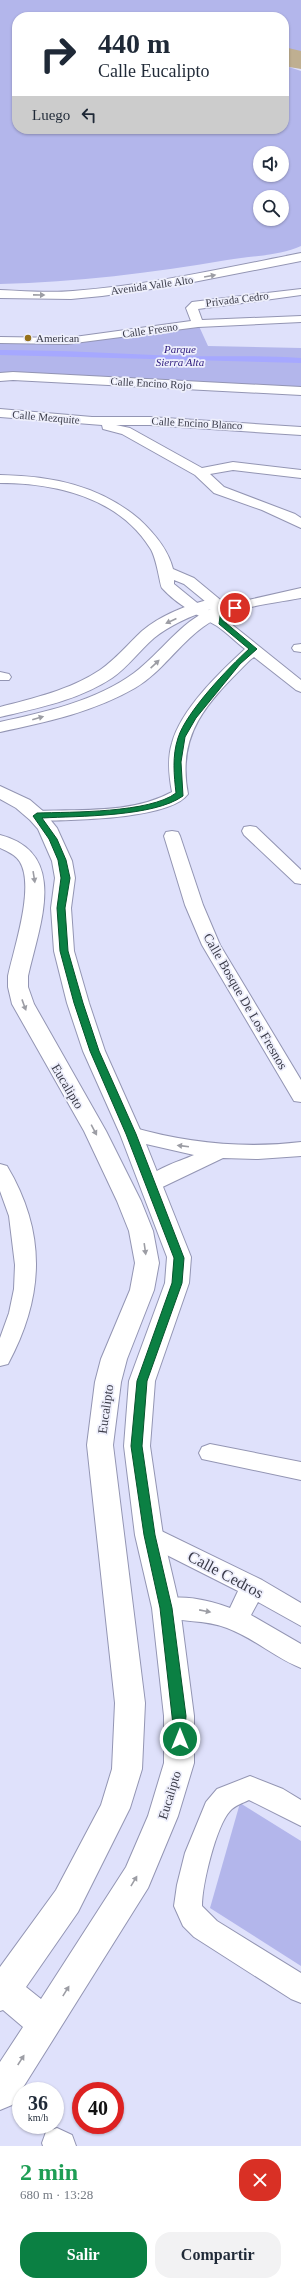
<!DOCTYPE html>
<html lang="es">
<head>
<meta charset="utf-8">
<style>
	body { margin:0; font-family:Georgia,serif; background:#f2f2f3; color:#1f2937; height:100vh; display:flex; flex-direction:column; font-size:15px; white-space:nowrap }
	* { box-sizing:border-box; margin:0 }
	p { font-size:13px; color:#747a83 }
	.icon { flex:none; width:22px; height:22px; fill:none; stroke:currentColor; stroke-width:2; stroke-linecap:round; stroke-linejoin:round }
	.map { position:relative; height:2146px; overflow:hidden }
	.drawer { display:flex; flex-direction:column; background:#fff; flex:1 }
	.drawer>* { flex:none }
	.hud { position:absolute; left:12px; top:12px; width:277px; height:122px; border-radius:16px; box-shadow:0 1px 3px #0004; background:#fff; color:#1f2937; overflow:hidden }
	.controls { position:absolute; left:253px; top:146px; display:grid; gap:8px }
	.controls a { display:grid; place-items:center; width:36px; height:36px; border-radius:50%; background:#fff; box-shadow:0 1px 3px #0004; font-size:20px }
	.speed { position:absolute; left:12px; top:2082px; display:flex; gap:8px; font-size:20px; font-weight:700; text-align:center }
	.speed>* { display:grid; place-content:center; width:52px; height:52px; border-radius:50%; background:#fff; box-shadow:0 1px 3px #0004; line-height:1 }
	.speed small { font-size:10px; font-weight:400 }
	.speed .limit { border:6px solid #d22; background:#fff; color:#111 }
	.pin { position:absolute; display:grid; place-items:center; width:34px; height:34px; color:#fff; margin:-17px; border:2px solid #fff; border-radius:50%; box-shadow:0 1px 4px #0007 }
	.me { position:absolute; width:44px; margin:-22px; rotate:0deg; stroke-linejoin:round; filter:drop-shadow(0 0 3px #0008) }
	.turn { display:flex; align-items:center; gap:14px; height:84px; padding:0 20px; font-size:18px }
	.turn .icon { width:52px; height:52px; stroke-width:2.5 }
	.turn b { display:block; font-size:28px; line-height:34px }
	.then { display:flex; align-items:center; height:38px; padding:0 20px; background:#0003; gap:8px; font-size:15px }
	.round { display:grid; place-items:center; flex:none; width:42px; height:42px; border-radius:16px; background:#f2f2f3 }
	.overview { display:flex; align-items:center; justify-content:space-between; height:68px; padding:0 20px }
	h1 { font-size:24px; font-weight:800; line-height:30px; color:#1e9e55 }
	.cta { display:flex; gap:8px; margin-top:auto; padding:8px 20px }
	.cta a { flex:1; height:46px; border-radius:16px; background:#0b8043; color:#fff; font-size:16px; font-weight:800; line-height:46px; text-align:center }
	.cta a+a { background:#f2f2f3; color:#1f2937 }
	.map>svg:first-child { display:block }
</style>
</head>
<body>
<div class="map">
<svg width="301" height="2146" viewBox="0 0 301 2146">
	<rect width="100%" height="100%" fill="#dfe1fb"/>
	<!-- green -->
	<path fill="#b3b6eb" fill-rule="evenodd" d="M0,0H301V68L289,67L301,71V246C279,256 250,256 227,260C151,273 77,282 0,284ZM17,17H284V129H17ZM260,153H282V175H260ZM260,197H282V219H260Z
		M198,324L208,346L301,348V391L0,377V340L40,342Z
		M240,1803L301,1841V1966L210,1908Z"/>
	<!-- water -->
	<path fill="#a6a8ff" d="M0,350C61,350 122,354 182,356C222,357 261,355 301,358V363L0,355Z"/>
	<!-- building -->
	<path fill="#bfaf91" d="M284,47L301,51V69L284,66Z"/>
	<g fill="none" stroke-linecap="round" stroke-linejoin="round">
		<defs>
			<path id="minor" d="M301,289V295L198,309L202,320L301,316V322L198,327L67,344L0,343V337L67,338L191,321L186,308L192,302Z
				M13,372L301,387V395L13,380L0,381V373Z
				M0,409L92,417H150L301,427V435L150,425H116L130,428L202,468L233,462L301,470V478L233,470L210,474L224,487L295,514L301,518V528L262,510L214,493L195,475L122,434L103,429L102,425L0,417Z
				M0,475C51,476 99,485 139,519C154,533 168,549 173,569L194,578L229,607L231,610L230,623L301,680V692L296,690L254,657L250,660C209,701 176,732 188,794C170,820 68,820 37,821L31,819L29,816L31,813L37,811C81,809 132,814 172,792C169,776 167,759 172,743C181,709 220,672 245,649C236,642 227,633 217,626C198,615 177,605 162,588C160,586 157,558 150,548C118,497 55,483 0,483ZM174,580L184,584L217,611V615L201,606L174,584Z
				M301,644V652L294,651L292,648L294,645Z
				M0,672L9,674L11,677L9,680H0Z
				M250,826L256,827L301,870V884L295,883L244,835L242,831L244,827Z
				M172,831L178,832L180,836L203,905L220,945L301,1080V1102L294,1101L202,945L185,905L164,836L166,832Z
				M131,1127C187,1143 243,1149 301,1142V1156L258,1159L223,1158L152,1192L145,1190L142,1185C151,1169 178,1162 194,1155L124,1139L121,1134L124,1129Z
				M0,1164L7,1166C47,1233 44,1297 8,1364L0,1366V1338L9,1313L14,1289L15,1265L9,1216L0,1191Z
				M210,1444L301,1462V1480L202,1459L199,1453L202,1447Z
				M149,1525L262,1580L301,1603V1626L258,1602L251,1615L301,1644V1668C275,1658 254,1638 227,1628C205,1619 180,1623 157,1615L154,1608L157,1601C179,1593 209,1600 230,1608L238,1591L141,1542L137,1535L141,1528Z
				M250,1776L283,1789L301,1800V1826L249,1800C243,1803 235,1805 230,1811C216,1826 202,1885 202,1906L217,1921L301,1973V2003L291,1999L194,1937L183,1926L174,1906L177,1885L185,1853L206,1802L217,1789Z
				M57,2128L72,2135L76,2146H43L42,2143L46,2132Z"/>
			<path id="tertiary" d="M301,253V261L173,286L102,296L71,299L0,298V290C24,291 49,293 73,291C150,285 225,268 301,253Z
				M301,588V598C269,604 229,607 203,627C178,645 162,672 135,688C94,712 46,722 0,732V722C45,712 96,701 134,673C161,653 179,623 211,609C191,616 170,625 154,638C139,651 128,667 112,678C79,700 38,708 0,717V707C34,698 70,690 100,670C116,659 128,644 142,631C161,615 187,605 211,599L217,601L219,604L217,607Z
				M0,786L30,800L44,812L57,828L72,861L75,878L71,908L74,951L89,1003L105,1051L142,1134L191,1257L189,1283L155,1381L150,1446L163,1535L180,1608L194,1716V1763L178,1816L148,1888L12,2105L0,2110V2062L23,2027L3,2010L0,2011V1967L56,1890L101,1805L112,1769L115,1703L87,1445L95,1382L101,1359L130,1290L135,1263L129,1231L117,1201L84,1131L12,1004L8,987V976C14,948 35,887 20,862C16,855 7,851 0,848V835C70,853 39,926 28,976V987L34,1004L106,1131L141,1201L153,1231L159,1263L154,1290L127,1359L121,1382L113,1445L145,1703L142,1769L130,1808L78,1912L26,1987L41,1999L126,1867L148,1816L164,1763V1716L152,1608L135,1535L124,1446L129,1381L165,1283L167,1257L120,1134L83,1051L67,1003L54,951L51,908L55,878L52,861L38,829L30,820L16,808L0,799Z"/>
		</defs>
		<!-- minor casing -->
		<use href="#minor" stroke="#9395b3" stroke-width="2"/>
		<!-- tertiary casing -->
		<use href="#tertiary" stroke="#9395b3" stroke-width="2"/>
		<!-- minor -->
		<use href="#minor" fill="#fff" fill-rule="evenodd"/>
		<!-- tertiary -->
		<use href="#tertiary" fill="#fff" fill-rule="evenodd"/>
	</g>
	<!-- one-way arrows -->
	<defs><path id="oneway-solid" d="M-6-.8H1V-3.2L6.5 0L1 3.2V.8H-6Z"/></defs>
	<g fill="#9c9da4">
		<use href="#oneway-solid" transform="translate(210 276) rotate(-10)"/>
		<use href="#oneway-solid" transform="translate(39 295) rotate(1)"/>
		<use href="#oneway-solid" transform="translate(171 621) rotate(155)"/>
		<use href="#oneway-solid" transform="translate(155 664) rotate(-43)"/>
		<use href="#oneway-solid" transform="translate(38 718) rotate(-16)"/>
		<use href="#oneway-solid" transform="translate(34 877) rotate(81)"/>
		<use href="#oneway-solid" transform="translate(24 1005) rotate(70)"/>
		<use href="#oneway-solid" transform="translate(94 1130) rotate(62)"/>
		<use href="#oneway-solid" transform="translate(183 1146) rotate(-173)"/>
		<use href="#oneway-solid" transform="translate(145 1249) rotate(82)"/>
		<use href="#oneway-solid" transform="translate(205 1611) rotate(11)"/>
		<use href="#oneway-solid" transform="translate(134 1881) rotate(-59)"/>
		<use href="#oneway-solid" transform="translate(66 1991) rotate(-58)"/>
		<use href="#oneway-solid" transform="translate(21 2060) rotate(-57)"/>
	</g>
	<!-- route -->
	<path fill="#0b8043" stroke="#07532c" d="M235,606L238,608L237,609L227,612L226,623L257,649L240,664L196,718L185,737L181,762L183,796C154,817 78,816 42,818L57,839L66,860L70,878L65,908L68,951L83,1003L99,1051L136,1134L184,1258L182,1283L147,1381L142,1446L155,1535L172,1608L186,1716L184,1743L180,1745L175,1743L160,1608L144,1535L131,1446L137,1381L172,1283L174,1258L126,1134L90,1051L74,1003L60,951L57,908L61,878L58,860L49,839L33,816L37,813C71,812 150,813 176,793C174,775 172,756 178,738C186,712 229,667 249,649L219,624L221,609Z"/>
	<!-- markers -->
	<circle fill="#96711b" stroke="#eeeffc" stroke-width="1.5" cx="28" cy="338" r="4"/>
	<g text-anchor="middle" stroke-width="3.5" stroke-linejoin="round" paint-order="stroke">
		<!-- far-street labels -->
		<g font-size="11" fill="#3a3b48" stroke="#eeeffc">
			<text transform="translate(152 285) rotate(-8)" y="4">Avenida Valle Alto</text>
			<text transform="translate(237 299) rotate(-7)" y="4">Privada Cedro</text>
			<text transform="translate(150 330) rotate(-8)" y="4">Calle Fresno</text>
			<text transform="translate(151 383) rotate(3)" y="4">Calle Encino Rojo</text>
			<text transform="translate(46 417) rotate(5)" y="4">Calle Mezquite</text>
			<text transform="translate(197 423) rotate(3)" y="4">Calle Encino Blanco</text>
		</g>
		<!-- far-poi labels -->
		<g font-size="11" fill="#3a3b48" stroke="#eeeffc" text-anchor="start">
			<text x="36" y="342">American</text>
		</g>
		<!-- far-park labels -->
		<g font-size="11" font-style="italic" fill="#2e1c7e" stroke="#eeeffc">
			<text x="180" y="353">Parque<tspan x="180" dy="13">Sierra Alta</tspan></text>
		</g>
		<!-- street labels -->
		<g font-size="13" fill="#3a3b48" stroke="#eeeffc">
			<text transform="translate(246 1001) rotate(60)" y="5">Calle Bosque De Los Fresnos</text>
			<text transform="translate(68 1086) rotate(59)" y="5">Eucalipto</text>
			<text transform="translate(105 1409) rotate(-82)" y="5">Eucalipto</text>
			<text transform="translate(169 1795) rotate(-73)" y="5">Eucalipto</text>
		</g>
		<!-- near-street labels -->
		<g font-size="16" fill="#3a3b48" stroke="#eeeffc">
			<text transform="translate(226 1574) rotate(28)" y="6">Calle Cedros</text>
		</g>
	</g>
</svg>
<div class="controls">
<a><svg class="icon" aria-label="sound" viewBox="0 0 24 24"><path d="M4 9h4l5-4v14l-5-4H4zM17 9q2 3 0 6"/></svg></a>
<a><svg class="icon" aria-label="search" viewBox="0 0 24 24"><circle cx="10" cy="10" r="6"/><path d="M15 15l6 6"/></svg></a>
</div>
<div class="speed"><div>36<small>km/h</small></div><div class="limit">40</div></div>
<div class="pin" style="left:235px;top:608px;background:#d93025"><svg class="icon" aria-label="arrive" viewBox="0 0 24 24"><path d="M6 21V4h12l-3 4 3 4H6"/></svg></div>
<svg class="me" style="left:180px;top:1739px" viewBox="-20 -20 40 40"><circle r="17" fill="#0b8043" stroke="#fff" stroke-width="3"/><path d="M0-11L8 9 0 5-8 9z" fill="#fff"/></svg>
<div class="hud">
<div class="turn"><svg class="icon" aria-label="right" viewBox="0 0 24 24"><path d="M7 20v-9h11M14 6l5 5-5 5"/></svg><div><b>440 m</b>Calle Eucalipto</div></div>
<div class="then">Luego<svg class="icon" aria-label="left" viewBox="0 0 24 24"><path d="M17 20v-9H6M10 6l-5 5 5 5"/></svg></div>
</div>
</div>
<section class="drawer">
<div class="overview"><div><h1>2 min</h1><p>680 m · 13:28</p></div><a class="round" style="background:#d93025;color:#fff"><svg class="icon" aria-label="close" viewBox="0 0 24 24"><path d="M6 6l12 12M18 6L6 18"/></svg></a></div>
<div class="cta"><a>Salir</a><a>Compartir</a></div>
</section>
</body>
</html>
